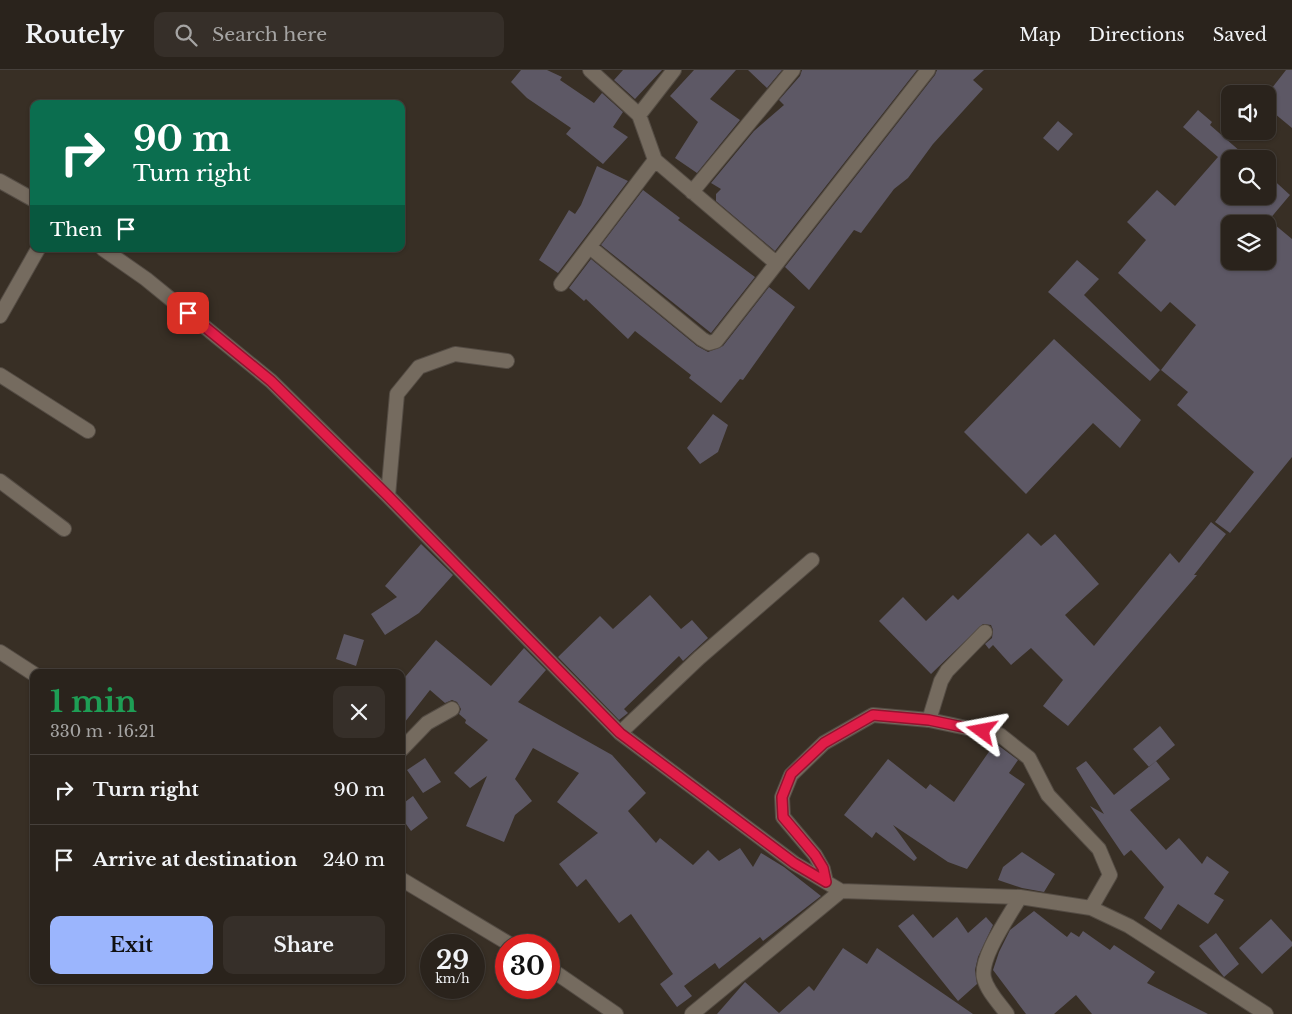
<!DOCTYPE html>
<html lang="en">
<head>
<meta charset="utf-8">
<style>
	body { margin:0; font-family:"Libre Baskerville",serif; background:#362f29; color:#f1f3f6; height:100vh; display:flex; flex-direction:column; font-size:19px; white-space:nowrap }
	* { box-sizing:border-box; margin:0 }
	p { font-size:16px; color:#a5a4a3 }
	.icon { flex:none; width:28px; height:28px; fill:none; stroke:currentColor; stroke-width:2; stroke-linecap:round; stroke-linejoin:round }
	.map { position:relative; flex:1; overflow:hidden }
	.details { position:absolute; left:30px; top:599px; width:375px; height:315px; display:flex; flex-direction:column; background:#2a231c; border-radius:10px; box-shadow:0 1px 4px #0004,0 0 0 1px #46403b }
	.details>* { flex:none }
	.banner { position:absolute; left:30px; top:30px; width:375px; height:152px; border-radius:10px; box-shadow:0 1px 4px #0004,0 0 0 1px #46403b; background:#0b6e4f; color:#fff; overflow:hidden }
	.buttons { position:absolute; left:1221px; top:15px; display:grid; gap:10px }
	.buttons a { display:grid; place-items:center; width:55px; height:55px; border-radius:10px; background:#2a231c; box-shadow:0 1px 4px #0004,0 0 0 1px #46403b; font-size:25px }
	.speed { position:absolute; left:420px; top:864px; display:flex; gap:10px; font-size:25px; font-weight:700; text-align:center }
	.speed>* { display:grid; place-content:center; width:65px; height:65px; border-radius:50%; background:#2a231c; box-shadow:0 1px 4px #0004,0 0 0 1px #46403b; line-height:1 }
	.speed small { font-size:12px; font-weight:400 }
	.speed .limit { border:8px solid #d22; background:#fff; color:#111 }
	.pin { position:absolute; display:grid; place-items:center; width:42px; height:42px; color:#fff; margin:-21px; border-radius:10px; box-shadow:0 2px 8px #0006 }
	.me { position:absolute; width:55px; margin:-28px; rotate:283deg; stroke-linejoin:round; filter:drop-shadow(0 0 4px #0008) }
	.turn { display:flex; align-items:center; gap:18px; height:105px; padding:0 20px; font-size:22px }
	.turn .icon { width:65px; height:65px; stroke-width:2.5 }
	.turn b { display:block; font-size:35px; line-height:42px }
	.then { display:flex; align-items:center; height:48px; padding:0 20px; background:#0003; gap:10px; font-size:19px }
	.round { display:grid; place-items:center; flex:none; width:52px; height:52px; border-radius:10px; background:#362f29 }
	.head { display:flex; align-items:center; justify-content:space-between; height:85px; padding:0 20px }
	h1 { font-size:30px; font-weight:800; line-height:38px; color:#1e9e55 }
	.button { display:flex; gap:10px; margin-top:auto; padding:10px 20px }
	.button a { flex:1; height:58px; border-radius:10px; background:#9bb5fd; color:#111; font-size:20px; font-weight:800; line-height:58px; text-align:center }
	.button a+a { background:#362f29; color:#f1f3f6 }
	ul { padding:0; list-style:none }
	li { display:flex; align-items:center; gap:15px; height:70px; padding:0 20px; border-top:1px solid #46403b }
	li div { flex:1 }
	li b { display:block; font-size:19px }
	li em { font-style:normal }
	header { display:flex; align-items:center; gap:30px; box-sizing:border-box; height:70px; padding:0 25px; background:#2a231c; border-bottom:1px solid #46403b }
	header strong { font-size:24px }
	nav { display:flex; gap:28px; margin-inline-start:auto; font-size:18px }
	.search { width:350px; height:45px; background:#362f29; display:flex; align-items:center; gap:12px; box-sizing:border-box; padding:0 18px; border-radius:10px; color:#a5a4a3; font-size:19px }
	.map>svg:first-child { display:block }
</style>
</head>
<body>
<header>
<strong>Routely</strong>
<div class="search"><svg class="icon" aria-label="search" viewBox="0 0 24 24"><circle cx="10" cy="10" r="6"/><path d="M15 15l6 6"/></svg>Search here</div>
<nav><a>Map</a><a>Directions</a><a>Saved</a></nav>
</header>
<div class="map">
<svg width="1292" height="944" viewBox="0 0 1292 944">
	<rect width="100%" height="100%" fill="#382f25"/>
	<!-- building -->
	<path fill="#5d5865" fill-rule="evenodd" d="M521,0H547L562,7L560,10L594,33L602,23L623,42L613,57L628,67L603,94L566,64L571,58L527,28L511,12Z
		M623,0H662L635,29L614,10Z
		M694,0H736L710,29L740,50L697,103L675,88L698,52L670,26Z
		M748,0H782L767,18Z
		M802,0H917L775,181L716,131V124L721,119L711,113L754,61L784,35L779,30L800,6Z
		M937,0H984L973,10L983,19L933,74L908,108L894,119L861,163L854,160L809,220L785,197L935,5Z
		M1286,0H1292V58L1268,38V23Z
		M1198,40L1212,52L1210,55L1249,89H1230V126H1268V105L1290,125L1269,150L1292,169V387L1230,463L1215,452L1254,402L1177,335L1188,322L1161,300L1196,255L1170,232L1161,242L1118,203L1146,170L1127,152L1157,120L1175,136L1218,87L1183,57ZM1268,152V191H1230V154Z
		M1058,51L1073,64L1058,81L1043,68Z
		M597,96L628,111L558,203L539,190L569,140L575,144L581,135Z
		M643,120L680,148L678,150L755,207L711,263L601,175Z
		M591,189L697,276L708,282L723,276L769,217L795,237L743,310L740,309L721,333L689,308L691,305L635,261L628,269L586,229L584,231L569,218Z
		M1077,190L1099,209L1084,225L1160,300L1150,311L1048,222Z
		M1054,269L1141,350L1120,378L1093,353L1026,424L964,362Z
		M713,344L728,355L718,382L700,394L687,378Z
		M1211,452L1226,464L1194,505H1197L1068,656L1043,636L1063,610L1031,578L1011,595L993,575L989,579L985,574L992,568L993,560L991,555L983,554L931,604L879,551L903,527L926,551L953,525L958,530L1028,463L1041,476L1055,464L1099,514L1065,545L1094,576L1170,483L1179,493Z
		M421,474L453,505L419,543L385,565L371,544L397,527L385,516Z
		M650,525L681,559L692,550L708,568L683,591L679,586L624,639L628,643L619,650L558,587L600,546L613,559Z
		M344,564L364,570L356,596L336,589Z
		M436,570L491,616L524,578L546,600L518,632L612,685L646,723L628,741L656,773L660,768L693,795L708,780L719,791L740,778L753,797L761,783L784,797L821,826L763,871L760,867L719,899L715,893L684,916L692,926L677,937L660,914L673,904L631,844L619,853L586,809L577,817L559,794L598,763L557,732L579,703L533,678L515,709L532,731L515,745L504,772L466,756L487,706L470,718L454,703L488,670L465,653L466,650L459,644L461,639L457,632L452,630L445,633L430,620L401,657V612Z
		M1160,656L1175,675L1149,697L1133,679Z
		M995,673L1018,690L1009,703L1025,714L967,799L948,792L893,755L917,788L914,791L876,762L872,768L844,745L888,689L926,719L930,714L954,732Z
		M425,688L441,712L423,723L407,700Z
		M1086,691L1114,725L1156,691L1170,709L1130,740L1166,780L1179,768L1202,794L1207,786L1229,802L1214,824L1224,830L1208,854L1178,834L1161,860L1144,848L1164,817L1131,780L1124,786L1090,736L1104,744L1076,698Z
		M413,726L428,748L411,761L401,747V735Z
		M1022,782L1055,804L1044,822L1022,818L998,810L1003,797Z
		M1034,841L1067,867L1071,862L1079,867L1083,861L1110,880L1114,875L1155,902L1147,913L1208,944H1092L1076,925L1054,944H1026L993,900L999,882L1010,860Z
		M913,844L933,868L957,847L968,863L986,847L993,855L978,887L975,900L977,914L958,931L898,856Z
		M1271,849L1292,872V876L1262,904L1239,878Z
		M1216,863L1239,894L1224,907L1199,876Z
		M843,878L867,894L877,878L973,944H717L745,912L779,943L809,916L814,921Z"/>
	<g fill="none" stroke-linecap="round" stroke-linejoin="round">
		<defs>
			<path id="service" d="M929,650L941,611L947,601L985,562"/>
			<path id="minor" d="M590,0L639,45L655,90L776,193
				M639,45L674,0
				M0,111L34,130
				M692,122L793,0
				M591,178L702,269L709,273L716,271L928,0
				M103,179L146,209L271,311L388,426L620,663L794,793L841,821
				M561,214L655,90
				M0,246L38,179
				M0,305L88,361
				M0,411L64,459
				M388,426L397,324L419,297L455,284L507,291
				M620,663L699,588L812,490
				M401,680L427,653L452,639
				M826,812L823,799L815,785L783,747L782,727L791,705L824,673L873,645L929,650L1000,665L1029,688L1048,725L1099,779L1110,805L1091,838
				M692,944L841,821L1020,827L1091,838L1129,856L1266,944
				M1007,944C999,933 987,921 984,908C979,888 1010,845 1020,827"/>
			<path id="secondary" d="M0,582L34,604
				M401,809L511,875
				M549,898L616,944"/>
		</defs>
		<!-- service casing -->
		<use href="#service" stroke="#544c44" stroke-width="16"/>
		<!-- minor casing -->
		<use href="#minor" stroke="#544c44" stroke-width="16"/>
		<!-- secondary casing -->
		<use href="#secondary" stroke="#544c44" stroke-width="16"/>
		<!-- service -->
		<use href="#service" stroke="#756b5f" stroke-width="14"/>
		<!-- minor -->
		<use href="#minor" stroke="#756b5f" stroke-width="14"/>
		<!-- secondary -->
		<use href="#secondary" stroke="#756b5f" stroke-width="14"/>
	</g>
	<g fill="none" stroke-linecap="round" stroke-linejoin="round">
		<defs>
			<path id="route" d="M188,243L271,311L388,426L620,663L794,793L826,812L823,798L815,785L783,747L782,727L791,704L824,673L873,645L929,650L982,661"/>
		</defs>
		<!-- route casing -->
		<use href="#route" stroke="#92132f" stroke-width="12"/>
		<!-- route -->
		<use href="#route" stroke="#e11d48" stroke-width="9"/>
	</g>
</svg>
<div class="buttons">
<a><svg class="icon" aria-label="sound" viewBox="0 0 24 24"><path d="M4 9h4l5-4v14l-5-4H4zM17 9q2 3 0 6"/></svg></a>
<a><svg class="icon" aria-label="search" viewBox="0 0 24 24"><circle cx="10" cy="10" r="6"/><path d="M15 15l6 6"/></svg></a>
<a><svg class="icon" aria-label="layers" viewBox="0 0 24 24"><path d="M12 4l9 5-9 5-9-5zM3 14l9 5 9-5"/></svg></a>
</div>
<div class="speed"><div>29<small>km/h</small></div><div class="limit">30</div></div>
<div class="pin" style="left:188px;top:243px;background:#d93025"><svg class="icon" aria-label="arrive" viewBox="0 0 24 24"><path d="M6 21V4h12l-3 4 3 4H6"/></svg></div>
<svg class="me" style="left:982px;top:661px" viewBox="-20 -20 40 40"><path d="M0-17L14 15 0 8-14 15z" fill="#e11d48" stroke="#fff" stroke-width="4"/></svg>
<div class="banner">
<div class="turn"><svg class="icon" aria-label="right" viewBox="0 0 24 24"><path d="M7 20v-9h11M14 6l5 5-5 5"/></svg><div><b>90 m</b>Turn right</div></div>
<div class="then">Then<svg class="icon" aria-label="arrive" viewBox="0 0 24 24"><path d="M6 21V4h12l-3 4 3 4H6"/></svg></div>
</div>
<section class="details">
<div class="head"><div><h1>1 min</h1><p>330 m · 16:21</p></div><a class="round"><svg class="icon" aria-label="close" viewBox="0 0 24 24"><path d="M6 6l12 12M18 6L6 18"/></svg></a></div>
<ul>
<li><svg class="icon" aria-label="right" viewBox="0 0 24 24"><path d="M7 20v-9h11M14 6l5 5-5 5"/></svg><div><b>Turn right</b></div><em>90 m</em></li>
<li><svg class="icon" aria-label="arrive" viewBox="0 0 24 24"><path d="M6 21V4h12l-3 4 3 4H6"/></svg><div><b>Arrive at destination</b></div><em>240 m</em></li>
</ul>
<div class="button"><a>Exit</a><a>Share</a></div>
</section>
</div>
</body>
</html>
